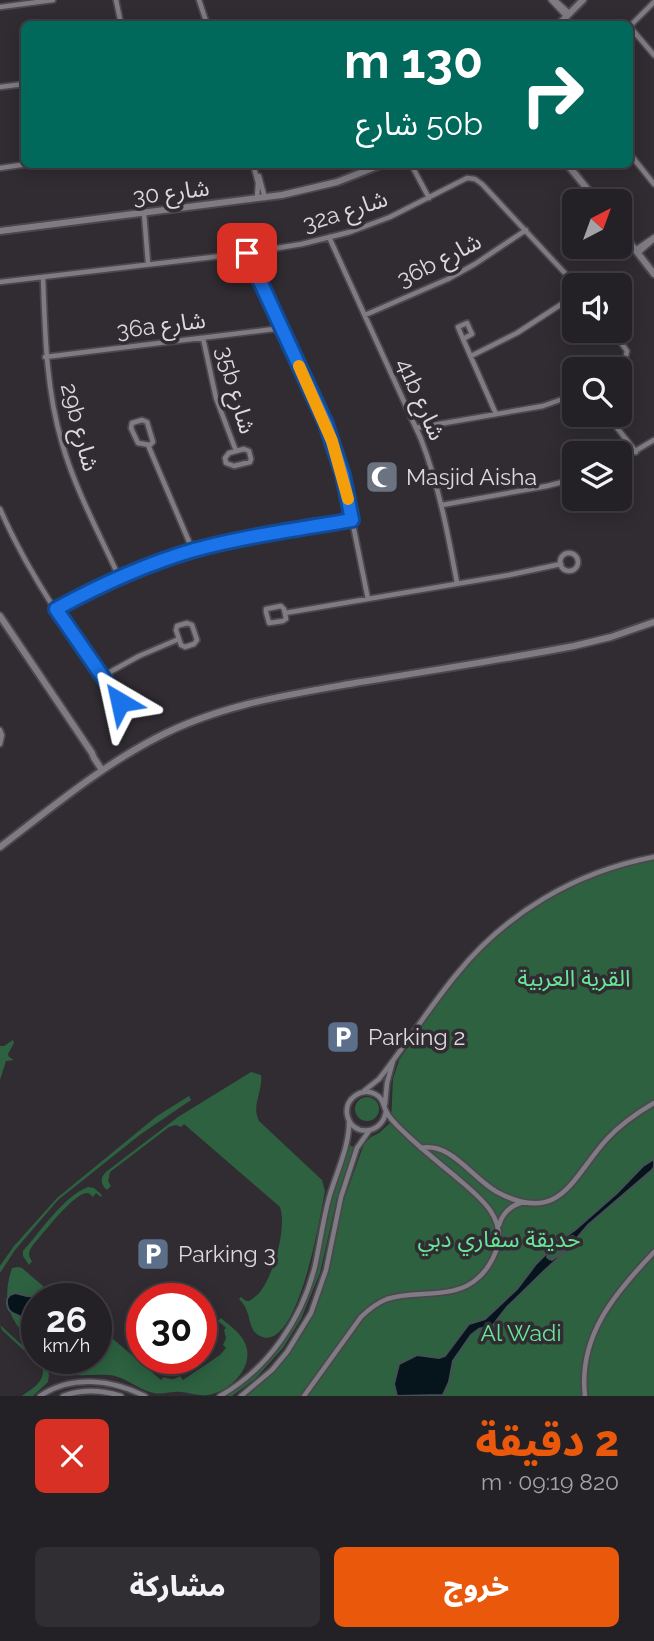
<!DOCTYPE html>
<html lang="ar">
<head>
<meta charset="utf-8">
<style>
	body { margin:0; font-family:Raleway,"Noto Sans Arabic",sans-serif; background:#302e32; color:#f1f3f6; direction:rtl; height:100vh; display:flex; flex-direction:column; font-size:26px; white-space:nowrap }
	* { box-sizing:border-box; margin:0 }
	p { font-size:23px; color:#a3a3a7 }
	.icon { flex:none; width:38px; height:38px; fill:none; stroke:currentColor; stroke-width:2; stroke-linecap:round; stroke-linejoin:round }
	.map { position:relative; height:1396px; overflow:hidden; direction:ltr }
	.details { display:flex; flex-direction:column; background:#242126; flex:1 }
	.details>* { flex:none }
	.top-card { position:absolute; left:21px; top:21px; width:612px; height:147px; border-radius:10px; box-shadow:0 4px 18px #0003,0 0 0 2px #413e43; direction:rtl; background:#00695c; color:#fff; overflow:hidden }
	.needle { width:46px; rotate:41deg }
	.fabs { position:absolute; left:562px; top:189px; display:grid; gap:14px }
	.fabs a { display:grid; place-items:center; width:70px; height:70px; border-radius:10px; background:#242126; box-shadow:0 4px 18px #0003,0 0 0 2px #413e43; font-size:35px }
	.speed { position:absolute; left:21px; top:1283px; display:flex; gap:14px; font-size:35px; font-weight:700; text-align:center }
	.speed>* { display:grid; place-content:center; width:91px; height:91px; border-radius:50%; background:#242126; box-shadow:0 4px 18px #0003,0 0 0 2px #413e43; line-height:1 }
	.speed small { font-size:18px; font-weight:400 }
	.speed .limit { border:10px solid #d22; background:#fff; color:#111 }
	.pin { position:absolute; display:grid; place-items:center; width:60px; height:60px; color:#fff; margin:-30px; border-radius:14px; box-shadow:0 4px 10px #0006 }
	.me { position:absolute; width:77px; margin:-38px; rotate:324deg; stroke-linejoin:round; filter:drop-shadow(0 0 5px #0008) }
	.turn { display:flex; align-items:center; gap:24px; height:147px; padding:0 35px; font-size:32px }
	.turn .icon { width:91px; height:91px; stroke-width:2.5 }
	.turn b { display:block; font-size:49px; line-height:60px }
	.round { display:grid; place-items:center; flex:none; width:74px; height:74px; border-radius:10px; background:#302e32 }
	.headline { display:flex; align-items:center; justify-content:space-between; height:119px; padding:0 35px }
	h1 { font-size:42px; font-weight:800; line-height:52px; color:#ea580c }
	.cta { display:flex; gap:14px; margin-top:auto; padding:14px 35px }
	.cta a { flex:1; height:80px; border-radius:10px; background:#ea580c; color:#fff; font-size:28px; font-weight:800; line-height:80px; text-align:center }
	.cta a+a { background:#302e32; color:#f1f3f6 }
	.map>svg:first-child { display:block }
</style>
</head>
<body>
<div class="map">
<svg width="654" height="1396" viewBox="0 0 654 1396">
	<rect width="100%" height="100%" fill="#302c32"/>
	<!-- green -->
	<path fill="#2d6140" d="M654,859V1396H246L264,1381L276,1368L306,1329L320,1297L330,1265L341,1208L360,1155L364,1144L371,1137L379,1133L391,1122L393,1079L399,1060L460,971L504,929L546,898L590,877L638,862Z
		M13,1040L14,1043L8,1054L9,1057L14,1060L6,1061L0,1080V1046H4Z
		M251,1072L261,1075C263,1092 251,1105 259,1121L322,1180L325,1191C321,1213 298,1355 260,1336C246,1329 253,1312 239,1299L241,1297L246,1301H249C254,1298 259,1294 262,1289C274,1272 287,1228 280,1207L184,1124L181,1127L176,1125L169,1127L110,1172L108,1181L111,1186L107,1190C100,1184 100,1178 106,1172L178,1117Z
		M189,1096L191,1100L141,1134L58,1200L15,1250L0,1273V1266L14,1246L57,1198L157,1116Z
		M355 1109a12 12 0 1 1 24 0a12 12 0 1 1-24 0Z
		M349,1145L354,1147L337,1198L320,1273L301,1319L283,1348L255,1379L232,1396H223L237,1387L288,1332L317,1265L329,1208Z
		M88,1187L94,1188L102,1195L101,1197L96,1193L93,1197C91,1195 90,1194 88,1193C75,1191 42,1235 33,1245C29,1251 27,1255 32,1261L29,1265L23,1256V1251C41,1231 64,1196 88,1187Z
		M18,1267L22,1268L57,1298C49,1298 28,1297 22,1294L8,1310L12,1313L24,1318L29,1328L37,1337V1346C11,1324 0,1304 12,1268Z
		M221,1318C229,1325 239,1332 244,1341C257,1365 231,1391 208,1395C198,1396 190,1393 181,1392C172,1391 163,1395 154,1393C141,1391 129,1380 115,1376C101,1373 83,1377 72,1374C64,1371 57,1364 51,1358H96V1328L99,1327L161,1380L164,1377C171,1380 174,1380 180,1376L183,1380L220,1355L226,1348L223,1345L226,1338L224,1330L226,1328L218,1321Z
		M0,1325L47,1368L49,1375L48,1382L33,1396H22C33,1388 44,1383 43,1368L2,1330Z"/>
	<!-- water -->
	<path fill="#05151b" stroke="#455055" stroke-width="2" fill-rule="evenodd" d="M654,1159V1167L652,1170L588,1225L566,1251L544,1271L507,1307L493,1325L479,1329L471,1335L453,1361L449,1382L443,1395L397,1396L394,1384L399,1364L417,1355L439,1358L445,1356L469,1324L485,1319L517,1289L536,1264L557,1243L575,1230L617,1193L643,1166ZM573,1236C572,1244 559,1256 552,1260L549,1259L547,1257L548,1254C556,1248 562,1238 573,1236Z
		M15,1293L27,1296H37L46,1298H37V1337L31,1333L24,1318C14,1313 6,1314 7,1299L10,1295Z"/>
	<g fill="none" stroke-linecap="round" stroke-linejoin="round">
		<defs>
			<path id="street" d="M116,0L121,24
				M199,0L207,24
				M551,0L567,17
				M555,0L570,14
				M0,7L53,0
				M630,26L654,2
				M630,27L654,55
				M0,87L24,84
				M630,154L654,184
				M253,164L258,183L257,198
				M411,164L429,198
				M0,168L28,164
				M259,176L265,198
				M144,213L148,263
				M329,237L421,439C439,486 448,534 457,583
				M635,250L654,237
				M247,253L318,406L332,441L343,475L368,599
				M638,253L653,240
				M43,277C45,333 46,389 62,443C75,489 99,533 119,577
				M0,282L247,253L302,244L350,232L390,217L467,178L475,179L482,184L576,285
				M365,315L448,279L475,264L526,230
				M467,323L472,334L463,339L458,327Z
				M613,331L627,351L625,360L615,369
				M203,338L216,398L236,451
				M463,339L496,414
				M471,356L517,333L574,296
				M45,357L282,328
				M607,415L636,452
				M142,420L147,422L153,442L150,445L138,443L131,428L132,423Z
				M416,428L543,406L574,395
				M148,445L193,551
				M244,449L249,451L251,459L250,462L234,466L226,463L225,458L229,453Z
				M620,460L654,440
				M442,505L547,486L574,479
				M0,509C30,578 75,641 120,702
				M560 562a9 9 0 1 1 18 0a9 9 0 1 1-18 0Z
				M281,606L284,609L286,619L283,621L269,623L266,612V609Z
				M56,609C100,585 146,563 194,550C246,536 299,529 352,520
				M285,613L509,575L561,564
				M187,623L192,625L197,640L194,644L185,647L181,645L176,630L177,626Z
				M101,677L139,656L179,639
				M0,730L2,735L0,744
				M364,1091L379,1079C406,1045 428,1009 456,975C506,913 575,872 654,857
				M385,1104L387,1083L393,1061
				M421,1148C451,1142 472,1178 497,1192C561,1226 572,1177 607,1139C620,1125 637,1113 654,1103
				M499,1225C503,1212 511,1205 524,1202
				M40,1396C72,1374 112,1380 145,1396
				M63,1396C82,1389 102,1390 121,1396
				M220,1396C268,1369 302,1319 315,1266C320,1243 323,1220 329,1198C336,1173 350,1146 349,1120
				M241,1396L272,1370L287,1352L311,1313L326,1270L341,1197L357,1148L369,1131
				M304,1396L361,1317C369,1309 377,1303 387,1299C416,1289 455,1301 479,1277C487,1270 492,1261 496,1251C508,1217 478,1196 456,1177C439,1163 423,1150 407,1135C400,1128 390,1120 386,1111C383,1104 383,1098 375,1094C361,1087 345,1099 347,1114C351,1138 383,1135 386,1111
				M585,1396C578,1336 615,1293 654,1252"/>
			<path id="secondary" d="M559,24L583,0
				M567,164L597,201
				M620,230L654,274
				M0,231L282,195L337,182L383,164
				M0,616L92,753L94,758L102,770
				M0,847C50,809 100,767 156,738C219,705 286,695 355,683C428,671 501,660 574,646L611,637L654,622"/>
		</defs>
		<!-- street casing -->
		<use href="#street" stroke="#4b474d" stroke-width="8"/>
		<!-- secondary casing -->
		<use href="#secondary" stroke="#4b474d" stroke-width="10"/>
		<!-- street -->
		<use href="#street" stroke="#7f7b83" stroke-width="4.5"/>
		<!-- secondary -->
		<use href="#secondary" stroke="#7f7b83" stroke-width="6"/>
	</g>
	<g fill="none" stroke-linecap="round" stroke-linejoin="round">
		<defs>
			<path id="route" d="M120,702L56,609C100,585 146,564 194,550C246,536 299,529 352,520L343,475L326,424L247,253"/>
		</defs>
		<!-- route casing -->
		<use href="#route" stroke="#114b97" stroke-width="18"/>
		<!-- route -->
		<use href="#route" stroke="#1a73e8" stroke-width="12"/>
		<!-- slow -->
		<path stroke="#f59e0b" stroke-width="12" d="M299,366L332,441L348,499"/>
	</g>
	<!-- icons -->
	<defs>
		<symbol id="mosque-square" viewBox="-11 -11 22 22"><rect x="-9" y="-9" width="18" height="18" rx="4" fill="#6b7280" stroke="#302c32"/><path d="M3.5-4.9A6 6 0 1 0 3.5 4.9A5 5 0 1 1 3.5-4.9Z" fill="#fff"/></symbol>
		<symbol id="parking-square" viewBox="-11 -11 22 22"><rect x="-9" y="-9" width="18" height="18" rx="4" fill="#5c6f8a" stroke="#302c32"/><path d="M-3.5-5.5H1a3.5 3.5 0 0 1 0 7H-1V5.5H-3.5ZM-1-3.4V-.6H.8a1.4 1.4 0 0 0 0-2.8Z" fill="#fff"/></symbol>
	</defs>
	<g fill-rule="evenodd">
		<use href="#mosque-square" x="363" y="458" width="38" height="38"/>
		<use href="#parking-square" x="324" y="1018" width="38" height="38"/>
		<use href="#parking-square" x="134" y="1235" width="38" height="38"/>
	</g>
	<g text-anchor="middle" stroke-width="7" stroke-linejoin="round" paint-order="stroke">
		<!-- street labels -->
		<g font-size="23" fill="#dbd9dd" stroke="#302c32">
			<text transform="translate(171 192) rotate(-7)" y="8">شارع 30</text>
			<text transform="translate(345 211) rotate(-18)" y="8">32a شارع</text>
			<text transform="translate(439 260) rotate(-27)" y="8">36b شارع</text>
			<text transform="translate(161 325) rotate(-7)" y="8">36a شارع</text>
			<text transform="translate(236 390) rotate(74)" y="8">35b شارع</text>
			<text transform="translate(421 399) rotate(66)" y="8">41b شارع</text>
			<text transform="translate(80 427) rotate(75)" y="8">29b شارع</text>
		</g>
		<!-- poi labels -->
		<g font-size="23" fill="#dbd9dd" stroke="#302c32" text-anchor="start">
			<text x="406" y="485">Masjid Aisha</text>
			<text x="368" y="1045">Parking 2</text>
			<text x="178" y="1262">Parking 3</text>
		</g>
		<!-- park labels -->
		<g font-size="23" fill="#67e698" stroke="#302c32">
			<text x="574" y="986">القرية العربية</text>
			<text x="499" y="1247">حديقة سفاري دبي</text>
			<text x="521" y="1341">Al Wadi</text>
		</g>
	</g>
</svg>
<div class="fabs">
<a><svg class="needle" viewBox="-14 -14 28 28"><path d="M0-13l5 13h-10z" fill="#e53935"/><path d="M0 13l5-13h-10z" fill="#a3a3a7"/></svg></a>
<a><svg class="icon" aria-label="sound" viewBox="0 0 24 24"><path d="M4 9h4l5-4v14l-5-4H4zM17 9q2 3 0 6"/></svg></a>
<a><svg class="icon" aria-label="search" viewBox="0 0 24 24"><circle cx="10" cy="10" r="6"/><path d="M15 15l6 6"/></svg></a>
<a><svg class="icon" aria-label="layers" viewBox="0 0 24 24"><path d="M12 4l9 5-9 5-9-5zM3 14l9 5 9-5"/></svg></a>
</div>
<div class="speed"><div>26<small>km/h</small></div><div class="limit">30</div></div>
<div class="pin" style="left:247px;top:253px;background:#d93025"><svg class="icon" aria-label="arrive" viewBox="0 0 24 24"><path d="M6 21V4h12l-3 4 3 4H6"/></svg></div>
<svg class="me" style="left:120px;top:702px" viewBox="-20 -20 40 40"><path d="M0-17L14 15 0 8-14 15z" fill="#1a73e8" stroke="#fff" stroke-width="4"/></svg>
<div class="top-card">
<div class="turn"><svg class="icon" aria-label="right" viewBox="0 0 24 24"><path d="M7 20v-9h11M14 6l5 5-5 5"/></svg><div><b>130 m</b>50b شارع</div></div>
</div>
</div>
<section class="details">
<div class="headline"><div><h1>2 دقيقة</h1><p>820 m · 09:19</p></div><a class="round" style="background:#d93025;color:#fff"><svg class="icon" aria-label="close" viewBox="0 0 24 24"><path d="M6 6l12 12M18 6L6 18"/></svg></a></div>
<div class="cta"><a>خروج</a><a>مشاركة</a></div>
</section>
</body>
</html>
